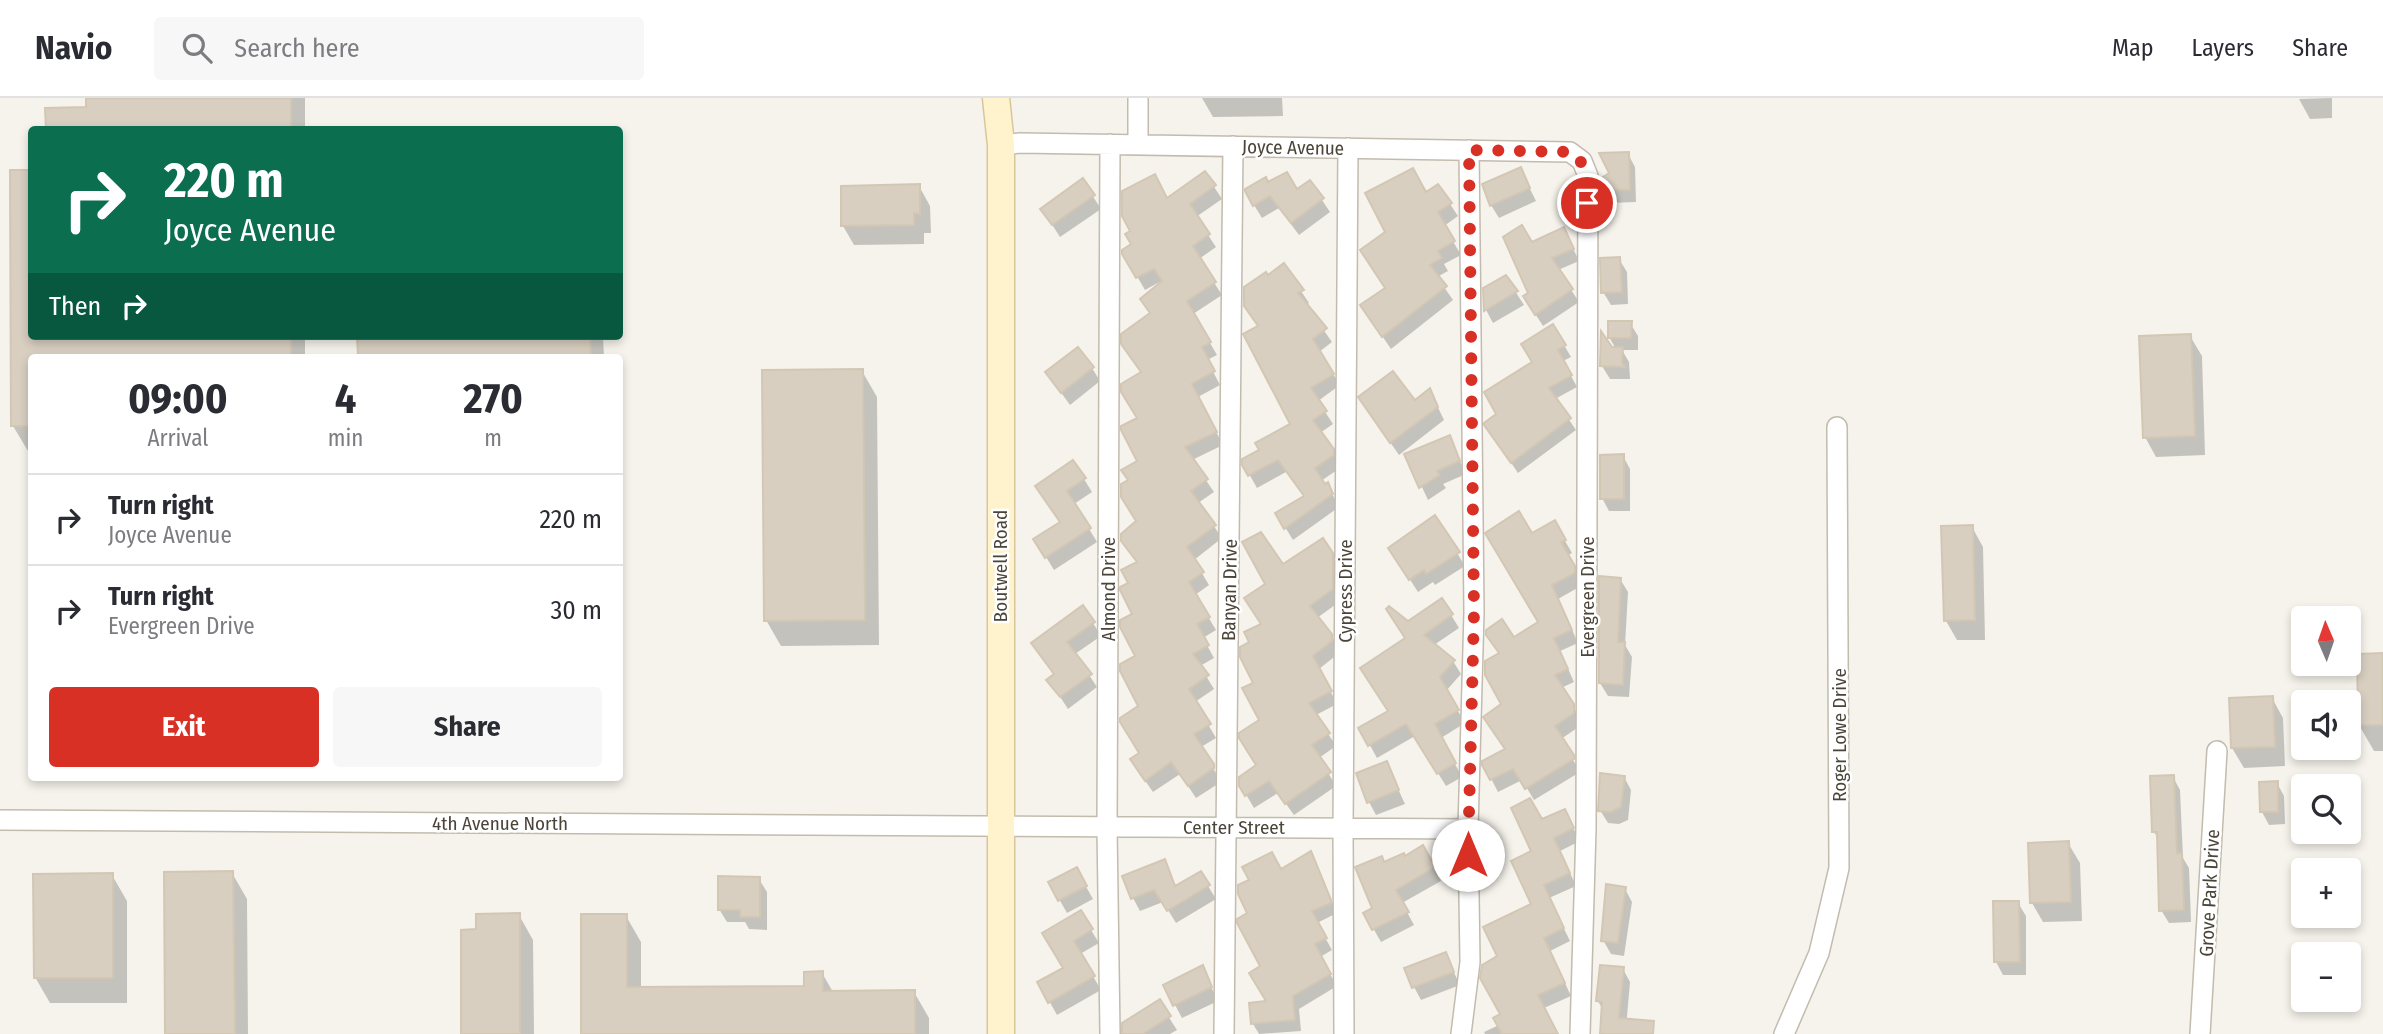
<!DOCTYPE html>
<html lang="en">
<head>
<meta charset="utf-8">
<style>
	body { margin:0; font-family:"Fira Sans Condensed",sans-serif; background:#f7f7f7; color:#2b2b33; height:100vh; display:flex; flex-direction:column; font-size:26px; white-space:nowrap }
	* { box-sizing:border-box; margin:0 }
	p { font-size:23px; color:#7c7c81 }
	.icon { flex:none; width:38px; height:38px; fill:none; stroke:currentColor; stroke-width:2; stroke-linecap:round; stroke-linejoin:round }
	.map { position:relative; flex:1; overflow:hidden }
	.details { position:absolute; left:28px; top:256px; width:595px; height:427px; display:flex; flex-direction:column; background:#fff; border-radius:7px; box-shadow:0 4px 10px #0003 }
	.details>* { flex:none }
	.guide { position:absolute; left:28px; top:28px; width:595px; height:214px; border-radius:7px; box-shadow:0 4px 10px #0003; background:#0b6e4f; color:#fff; overflow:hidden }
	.needle { width:46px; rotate:358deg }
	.buttons { position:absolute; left:2291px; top:508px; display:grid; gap:14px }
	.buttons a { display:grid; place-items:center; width:70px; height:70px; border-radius:7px; background:#fff; box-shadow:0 4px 10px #0003; font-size:35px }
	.pin { position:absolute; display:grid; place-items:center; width:60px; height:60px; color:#fff; margin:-30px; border:4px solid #fff; border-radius:50%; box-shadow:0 2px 7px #0007 }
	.me { position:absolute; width:77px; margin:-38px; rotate:0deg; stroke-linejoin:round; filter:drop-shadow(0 0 5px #0008) }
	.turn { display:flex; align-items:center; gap:24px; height:147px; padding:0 21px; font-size:32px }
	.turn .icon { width:91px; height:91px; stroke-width:2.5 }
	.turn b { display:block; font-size:49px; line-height:60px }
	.then { display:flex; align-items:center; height:66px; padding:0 21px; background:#0003; gap:14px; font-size:26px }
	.eta { display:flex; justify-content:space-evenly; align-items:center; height:119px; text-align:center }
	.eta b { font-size:42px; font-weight:700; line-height:49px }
	.primary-button { display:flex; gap:14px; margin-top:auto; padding:14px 21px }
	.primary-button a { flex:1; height:80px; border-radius:7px; background:#d93025; color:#fff; font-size:28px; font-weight:700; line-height:80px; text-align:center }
	.primary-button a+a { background:#f7f7f7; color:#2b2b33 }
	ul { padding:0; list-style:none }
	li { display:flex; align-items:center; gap:21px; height:91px; padding:0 21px; border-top:2px solid #e1e1e2 }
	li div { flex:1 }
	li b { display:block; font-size:26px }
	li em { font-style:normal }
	header { display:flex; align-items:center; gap:42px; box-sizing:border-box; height:98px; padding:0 35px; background:#fff; border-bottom:2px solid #e1e1e2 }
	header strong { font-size:33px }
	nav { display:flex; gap:38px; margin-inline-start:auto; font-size:24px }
	.search { width:490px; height:63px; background:#f7f7f7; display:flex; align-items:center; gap:18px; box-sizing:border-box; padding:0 24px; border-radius:7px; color:#7c7c81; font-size:26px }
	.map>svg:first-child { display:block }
</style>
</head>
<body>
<header>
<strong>Navio</strong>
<div class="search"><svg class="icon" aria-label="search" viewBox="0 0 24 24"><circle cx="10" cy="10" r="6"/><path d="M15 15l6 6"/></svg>Search here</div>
<nav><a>Map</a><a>Layers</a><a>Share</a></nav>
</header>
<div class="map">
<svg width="2383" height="936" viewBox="0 0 2383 936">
	<rect width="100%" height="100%" fill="#f6f3ec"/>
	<!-- shadow -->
	<path fill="#0003" d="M88,0H305V32H47L88,11Z
		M1202,0H1282L1283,18L1213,19Z
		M2332,0V20L2310,21L2299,1Z
		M1628,56L1635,69L1636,104L1609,105L1602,92Z
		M1520,71L1536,103L1499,120L1491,107Z
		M1205,75L1222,101L1196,119L1216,149L1199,161L1222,197L1193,216L1217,257L1207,262L1220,287L1198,299L1223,347L1192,362L1214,394L1198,405L1222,440L1194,462L1209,487L1195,497L1216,532L1203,540L1214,560L1200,568L1214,591L1195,604L1216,640L1201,649L1221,684L1196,700L1180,676L1153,694L1139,674L1141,608L1130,486L1138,466L1122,442L1138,424L1130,383L1139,363L1142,275L1152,216L1165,181L1145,192L1124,156L1168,102Z
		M1083,83L1101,111L1060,139L1042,111Z
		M1310,84L1330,114L1299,137L1279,110L1262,120L1254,107L1268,86L1297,94Z
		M919,88L930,108L931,135H924V146L854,147L843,128Z
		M1426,96L1450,106L1458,118L1444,128L1461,157L1444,166L1448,173L1437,179L1453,202L1391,251L1370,220L1387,191V134Z
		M1570,144L1579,163L1558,172L1579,204L1543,228L1532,211V146Z
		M1619,161L1627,174L1628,206L1611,207L1603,194Z
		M1284,168L1309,205L1306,207L1332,244L1319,254L1340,287L1318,303L1333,326L1320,335L1340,365V370L1321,383L1324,388L1327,386L1339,409L1293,442L1277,416L1305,399L1286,374L1257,390L1244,367L1292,327L1259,230L1268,179Z
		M1506,179L1524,207L1493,225L1485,210Z
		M1630,225L1638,238V252H1622L1629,264L1630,281H1610L1602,268L1611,251H1616L1609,239Z
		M1553,228L1571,259L1563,263L1577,289L1555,301L1576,332L1518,375L1493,338Z
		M32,238H305V259H32V353H28L13,328Z
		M359,238H603L604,259H343V256H360Z
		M2190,238L2202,258L2205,357L2156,359L2145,339Z
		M1092,270L1100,283L1070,307L1047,275Z
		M862,273L877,299L879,547L781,548L766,522Z
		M1430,293L1444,322L1399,357L1360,301L1415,304Z
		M1449,340L1466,376L1443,386L1446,390L1428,402L1407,357Z
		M1623,358L1630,371V413H1609L1602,400Z
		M1084,381L1092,394L1074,406L1097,444L1054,472L1043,454L1061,425L1044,401Z
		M1435,419L1465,468L1435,487L1433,484L1418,494L1398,463Z
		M1554,424L1572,455L1567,458L1581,483V488L1558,501L1578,545L1560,553L1574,584L1561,590L1580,620V628L1561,641L1580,674L1534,702L1522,682L1498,694L1484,667L1507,653L1500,557L1487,536L1514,541L1541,525L1531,437Z
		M1972,429L1983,449L1985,542H1957L1946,523Z
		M1331,456L1339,469V504L1317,520L1331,537L1339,551L1338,556L1319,571L1337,606L1316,617L1336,648L1319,660L1336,688L1294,717L1278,695L1254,710L1241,688L1258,668L1262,623L1251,545L1263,527L1267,487L1282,469Z
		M1620,481L1628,494L1625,547L1632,559L1629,599L1608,598L1600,585Z
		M1442,502L1459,530L1434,547L1453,563L1461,576L1446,593L1465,625L1441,640L1462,679L1446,688L1415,638L1377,660L1361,631L1390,614L1407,541V526Z
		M1093,525L1101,538L1075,556L1097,589L1068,611L1049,582L1055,578L1033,545Z
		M2383,557V653H2374L2359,627Z
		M2272,600L2283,620L2285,668L2244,670L2232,650Z
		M1386,665L1405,706L1376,717L1369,704Z
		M1624,679L1631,692L1628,722L1619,726L1608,725L1600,712Z
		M2173,679L2180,692L2183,760L2189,770L2191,824L2169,825L2161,812L2159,742L2154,734Z
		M2277,685L2284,698L2285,726L2269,727L2262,714Z
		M1542,723L1571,726L1580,743L1560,753L1576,788L1549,800L1570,843L1550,853L1571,898L1544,910L1557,936H1485L1484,934L1499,927L1503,917L1499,859L1534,807L1533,754Z
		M2068,745L2080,765L2082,823L2043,824L2032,805Z
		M1423,749L1441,783L1402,805L1414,827L1381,844L1365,816L1374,811L1384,765L1404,760Z
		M1311,756L1337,815L1317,825L1332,852L1320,859L1337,888L1299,911L1301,933L1259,936L1253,926L1269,905L1250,816L1281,773Z
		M1164,764L1177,790L1200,775L1216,801L1176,825L1163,804L1140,813L1133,800Z
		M1076,771L1093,801L1067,815L1050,785Z
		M232,775L247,801L248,936H167Z
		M112,777L127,803V905H50L35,879Z
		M759,781L767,794V832L749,831L745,824H727L719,811Z
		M1625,791L1632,804L1624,858L1611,856L1603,842Z
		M2018,805L2026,818V877H2003L1996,864Z
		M1080,814L1099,845L1080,856L1101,892L1057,917L1039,885L1065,871Z
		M519,817L533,842L534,936H463L478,833Z
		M626,818L641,844V891L806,890L822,875L833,894H914L929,920V936H583Z
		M1445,856L1460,887L1421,902L1414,889Z
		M1202,870L1218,903L1182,920L1165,888Z
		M1623,871L1630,884L1626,930L1629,936H1602L1603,912L1598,903Z
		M1159,904L1177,932L1170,936H1128Z"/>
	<!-- building -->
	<path fill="#d8cfc1" stroke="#d3c7b4" stroke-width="2" d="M86,0H291V32H46L45,10L86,9Z
		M1629,54L1630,92H1600V81L1609,75L1599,55Z
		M1521,69L1530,90L1490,108L1482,86Z
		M1413,70L1426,94L1438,86L1452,105L1438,114L1455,143L1438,153L1442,160L1430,167L1447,188L1382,239L1360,207L1385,190L1360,152L1385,134L1365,95Z
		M10,72H32V238H291V259H32V328H11Z
		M1205,73L1216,87L1190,106L1210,136L1193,148L1216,184L1187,203L1211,244L1202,249L1215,273L1192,286L1217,334L1185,349L1208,381L1191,393L1216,427L1187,449L1204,474L1189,484L1210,519L1197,526L1209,547L1193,556L1209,577L1189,591L1211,626L1194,636L1214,666V670L1188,688L1171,664L1145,683L1130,661L1139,655L1120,624V620L1138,608L1120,573V566L1135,558L1120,529V522L1132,516L1120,492V489L1128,485L1121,472L1137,464L1121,443V436L1136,423L1121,399V386L1128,382L1121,372L1137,363L1121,332V328L1137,320L1121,294V286L1141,274L1121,246V236L1150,215L1140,201L1162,183L1154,171L1136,180L1122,156V152L1131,146L1125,136L1130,133L1122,118V93L1155,76L1167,100Z
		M1287,74L1297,91L1310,82L1324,100L1291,125L1270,98L1253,108L1245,93V91L1266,79L1268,84Z
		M1083,80L1095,97L1052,127L1040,111Z
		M920,86V116L914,115V127L841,128V88Z
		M1522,127L1532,144L1564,129L1574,151L1552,160L1573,191L1535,217L1523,198L1528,195L1503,139Z
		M1620,159L1622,194L1601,195L1600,160Z
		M1284,165L1304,192L1298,195L1327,230L1313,241L1334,276L1311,290L1327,313L1313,322L1334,351V357L1315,370L1325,386L1328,384L1333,396L1284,431L1275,415L1304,398L1278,362L1248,378L1242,367V361L1259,352L1255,345L1290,326L1243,236L1258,228L1244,208V189L1266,174L1268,177Z
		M1506,177L1518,193L1484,213L1483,190Z
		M1608,223H1632L1631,240H1608Z
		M1553,226L1566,247L1558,252L1572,277L1549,290L1571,320L1511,365L1484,327V325L1496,316L1484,294L1532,264L1521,246Z
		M1601,233L1612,249H1623L1622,265L1625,269L1600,268Z
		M2191,236L2195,338L2143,340L2139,238Z
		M357,238H590L591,259H358Z
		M1078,249L1094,269L1061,295L1045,274Z
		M863,271L865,522L764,523L762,272Z
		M1393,273L1415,302L1430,290L1438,309L1390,345L1358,299Z
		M1450,337L1460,363L1437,373L1440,377L1419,390L1404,356Z
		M1624,356V401H1600V357Z
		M1073,362L1086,380L1067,393L1091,430L1045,460L1033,441L1060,424L1035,388Z
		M1519,413L1532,435L1555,422L1566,442L1561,444L1575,468V475L1552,487L1572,532L1554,540L1568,571L1555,577L1574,606V615L1555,628L1574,657V661L1525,691L1513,671L1490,682L1482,667V663L1505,651L1483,619L1501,606L1485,577V563L1499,555L1486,537V532L1502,521L1514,539L1538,524L1485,435Z
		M1435,417L1460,454L1426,476L1424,472L1409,482L1388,450Z
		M1973,427L1975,522L1944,523L1941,428Z
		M1261,434L1283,466L1323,440L1333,455V491L1310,508L1332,536V543L1313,558L1332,593L1309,605L1330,635L1312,647L1331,674L1285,706L1269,683L1245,698L1239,688V679L1256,667L1239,640V635L1259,622L1242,590L1253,585L1240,559V549L1249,544L1244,534L1261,526L1244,500L1265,486L1242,444Z
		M1599,478L1621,480L1618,544H1625L1623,587L1599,585Z
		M1442,500L1453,516L1424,537L1455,562L1440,579L1459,612L1435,626L1456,665L1437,676L1406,626L1368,648L1358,630L1388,613L1360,570L1405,540L1386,511L1389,508L1408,523Z
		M1083,507L1095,524L1067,544L1092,576L1060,599L1046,582L1054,576L1031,545Z
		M2383,555V627H2358L2357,556Z
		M2273,598L2275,649L2231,650L2229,600Z
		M1387,663L1399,692L1367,705L1356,675Z
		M1600,675L1625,678L1621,709L1611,714L1598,713Z
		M2174,677L2177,755H2182L2184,812L2159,813L2157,734H2152L2150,678Z
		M2278,683V714H2260L2259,684Z
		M1530,700L1542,721L1565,711L1574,730L1554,740L1570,775L1544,787L1564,830L1544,840L1565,885L1538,897L1558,936H1502L1493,920L1500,916L1480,880L1482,867L1497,858L1483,829L1531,806L1511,763L1531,753L1511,710Z
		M2069,743L2071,804L2030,805L2028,745Z
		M1423,747L1435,769L1396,792L1409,814L1372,832L1363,815L1372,810L1355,769L1382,758L1384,764L1404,755L1405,758Z
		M1311,753L1331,802V805L1312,813L1327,840L1315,846L1331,876L1293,898L1295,922L1251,926L1249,905L1266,903L1249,875L1260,868L1237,825V821L1247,815L1238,796V787L1249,782L1242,769L1272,754L1281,771Z
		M1165,761L1175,788L1201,773L1210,787L1167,813L1154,792L1131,801L1122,778Z
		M1077,769L1087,788L1058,803L1048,784Z
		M233,773L235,936H165L164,774Z
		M113,775V880H34L33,776Z
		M718,778L760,779V819H740V812H718Z
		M1606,786L1626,789L1618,845L1601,843Z
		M1993,803H2019L2020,864H1994Z
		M1081,812L1093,831L1074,843L1095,878L1048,905L1037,884L1063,870L1042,835Z
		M520,815V936H461V832L476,831V816Z
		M581,816H627V889L804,888V874L823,873V893L915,892V936H581Z
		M1446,854L1454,874L1412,890L1404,870Z
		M1203,867L1212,889L1173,908L1163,887Z
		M1600,867L1624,869L1619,920L1654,923L1653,936H1600L1602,904L1596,903Z
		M1160,901L1171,918L1143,936H1122V925Z"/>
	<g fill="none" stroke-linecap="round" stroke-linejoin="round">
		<defs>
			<path id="street" d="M1138,0V47
				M1001,47L1020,45L1570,54L1582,63L1588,78L1586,731L1580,936
				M0,722L1468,731
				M1110,936L1107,729L1110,46
				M1224,936L1233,48
				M1344,936L1343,730L1348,50
				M1461,936L1470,864L1468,731L1474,514L1469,52
				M1784,936L1819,855L1839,770L1837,329
				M2200,936L2217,653"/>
			<path id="secondary" d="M996,0L1001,47V936"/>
		</defs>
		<!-- street casing -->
		<use href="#street" stroke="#c2bbae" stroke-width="22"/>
		<!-- secondary casing -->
		<use href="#secondary" stroke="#d6c79b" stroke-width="29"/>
		<!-- street -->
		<use href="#street" stroke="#fff" stroke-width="19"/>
		<!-- secondary -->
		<use href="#secondary" stroke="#fff3cd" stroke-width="26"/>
	</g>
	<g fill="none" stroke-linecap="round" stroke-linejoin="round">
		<!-- route -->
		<path stroke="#d93025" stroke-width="12" stroke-dasharray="0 21.6" d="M1468,757L1474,514L1469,52L1570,54C1591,69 1588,82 1587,105"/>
	</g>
	<g text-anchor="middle" stroke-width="5" stroke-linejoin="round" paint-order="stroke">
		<!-- street labels -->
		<g font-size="19" fill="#4b4439" stroke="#fff">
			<text transform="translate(1293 49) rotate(1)" y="7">Joyce Avenue</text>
			<text transform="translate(1000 468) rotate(-90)" y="7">Boutwell Road</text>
			<text transform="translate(1108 491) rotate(-90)" y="7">Almond Drive</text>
			<text transform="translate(1229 492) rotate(-89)" y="7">Banyan Drive</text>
			<text transform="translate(1345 493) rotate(-90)" y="7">Cypress Drive</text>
			<text transform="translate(1587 499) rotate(-90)" y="7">Evergreen Drive</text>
			<text transform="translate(1839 637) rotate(-90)" y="7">Roger Lowe Drive</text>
			<text x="500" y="732">4th Avenue North</text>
			<text x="1234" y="736">Center Street</text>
			<text transform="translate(2209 795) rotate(-87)" y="7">Grove Park Drive</text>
		</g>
	</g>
</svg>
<div class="buttons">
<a><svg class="needle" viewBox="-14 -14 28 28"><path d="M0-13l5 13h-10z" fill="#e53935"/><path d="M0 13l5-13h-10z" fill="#7c7c81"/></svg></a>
<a><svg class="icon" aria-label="sound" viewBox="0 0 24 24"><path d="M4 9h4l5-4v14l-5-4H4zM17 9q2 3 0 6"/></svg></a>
<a><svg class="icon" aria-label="search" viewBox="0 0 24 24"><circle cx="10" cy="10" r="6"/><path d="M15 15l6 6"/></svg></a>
<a>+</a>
<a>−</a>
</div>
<div class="pin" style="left:1587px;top:105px;background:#d93025"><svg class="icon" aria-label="arrive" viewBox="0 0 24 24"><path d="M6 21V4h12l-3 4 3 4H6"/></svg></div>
<svg class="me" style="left:1468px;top:757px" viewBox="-20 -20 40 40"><circle r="19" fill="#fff"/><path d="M0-13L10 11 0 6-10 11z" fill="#d93025"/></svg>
<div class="guide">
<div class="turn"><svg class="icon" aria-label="right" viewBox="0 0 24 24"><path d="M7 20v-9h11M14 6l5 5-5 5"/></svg><div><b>220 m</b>Joyce Avenue</div></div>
<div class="then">Then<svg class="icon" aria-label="right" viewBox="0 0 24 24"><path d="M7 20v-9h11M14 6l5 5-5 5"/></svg></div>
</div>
<section class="details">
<div class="eta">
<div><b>09:00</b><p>Arrival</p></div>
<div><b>4</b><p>min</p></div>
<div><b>270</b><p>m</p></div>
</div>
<ul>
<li><svg class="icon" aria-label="right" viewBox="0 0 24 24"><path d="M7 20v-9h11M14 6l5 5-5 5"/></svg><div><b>Turn right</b><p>Joyce Avenue</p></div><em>220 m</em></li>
<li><svg class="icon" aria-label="right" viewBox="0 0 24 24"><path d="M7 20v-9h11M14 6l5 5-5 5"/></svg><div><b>Turn right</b><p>Evergreen Drive</p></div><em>30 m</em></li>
</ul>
<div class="primary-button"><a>Exit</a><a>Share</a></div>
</section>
</div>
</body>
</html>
